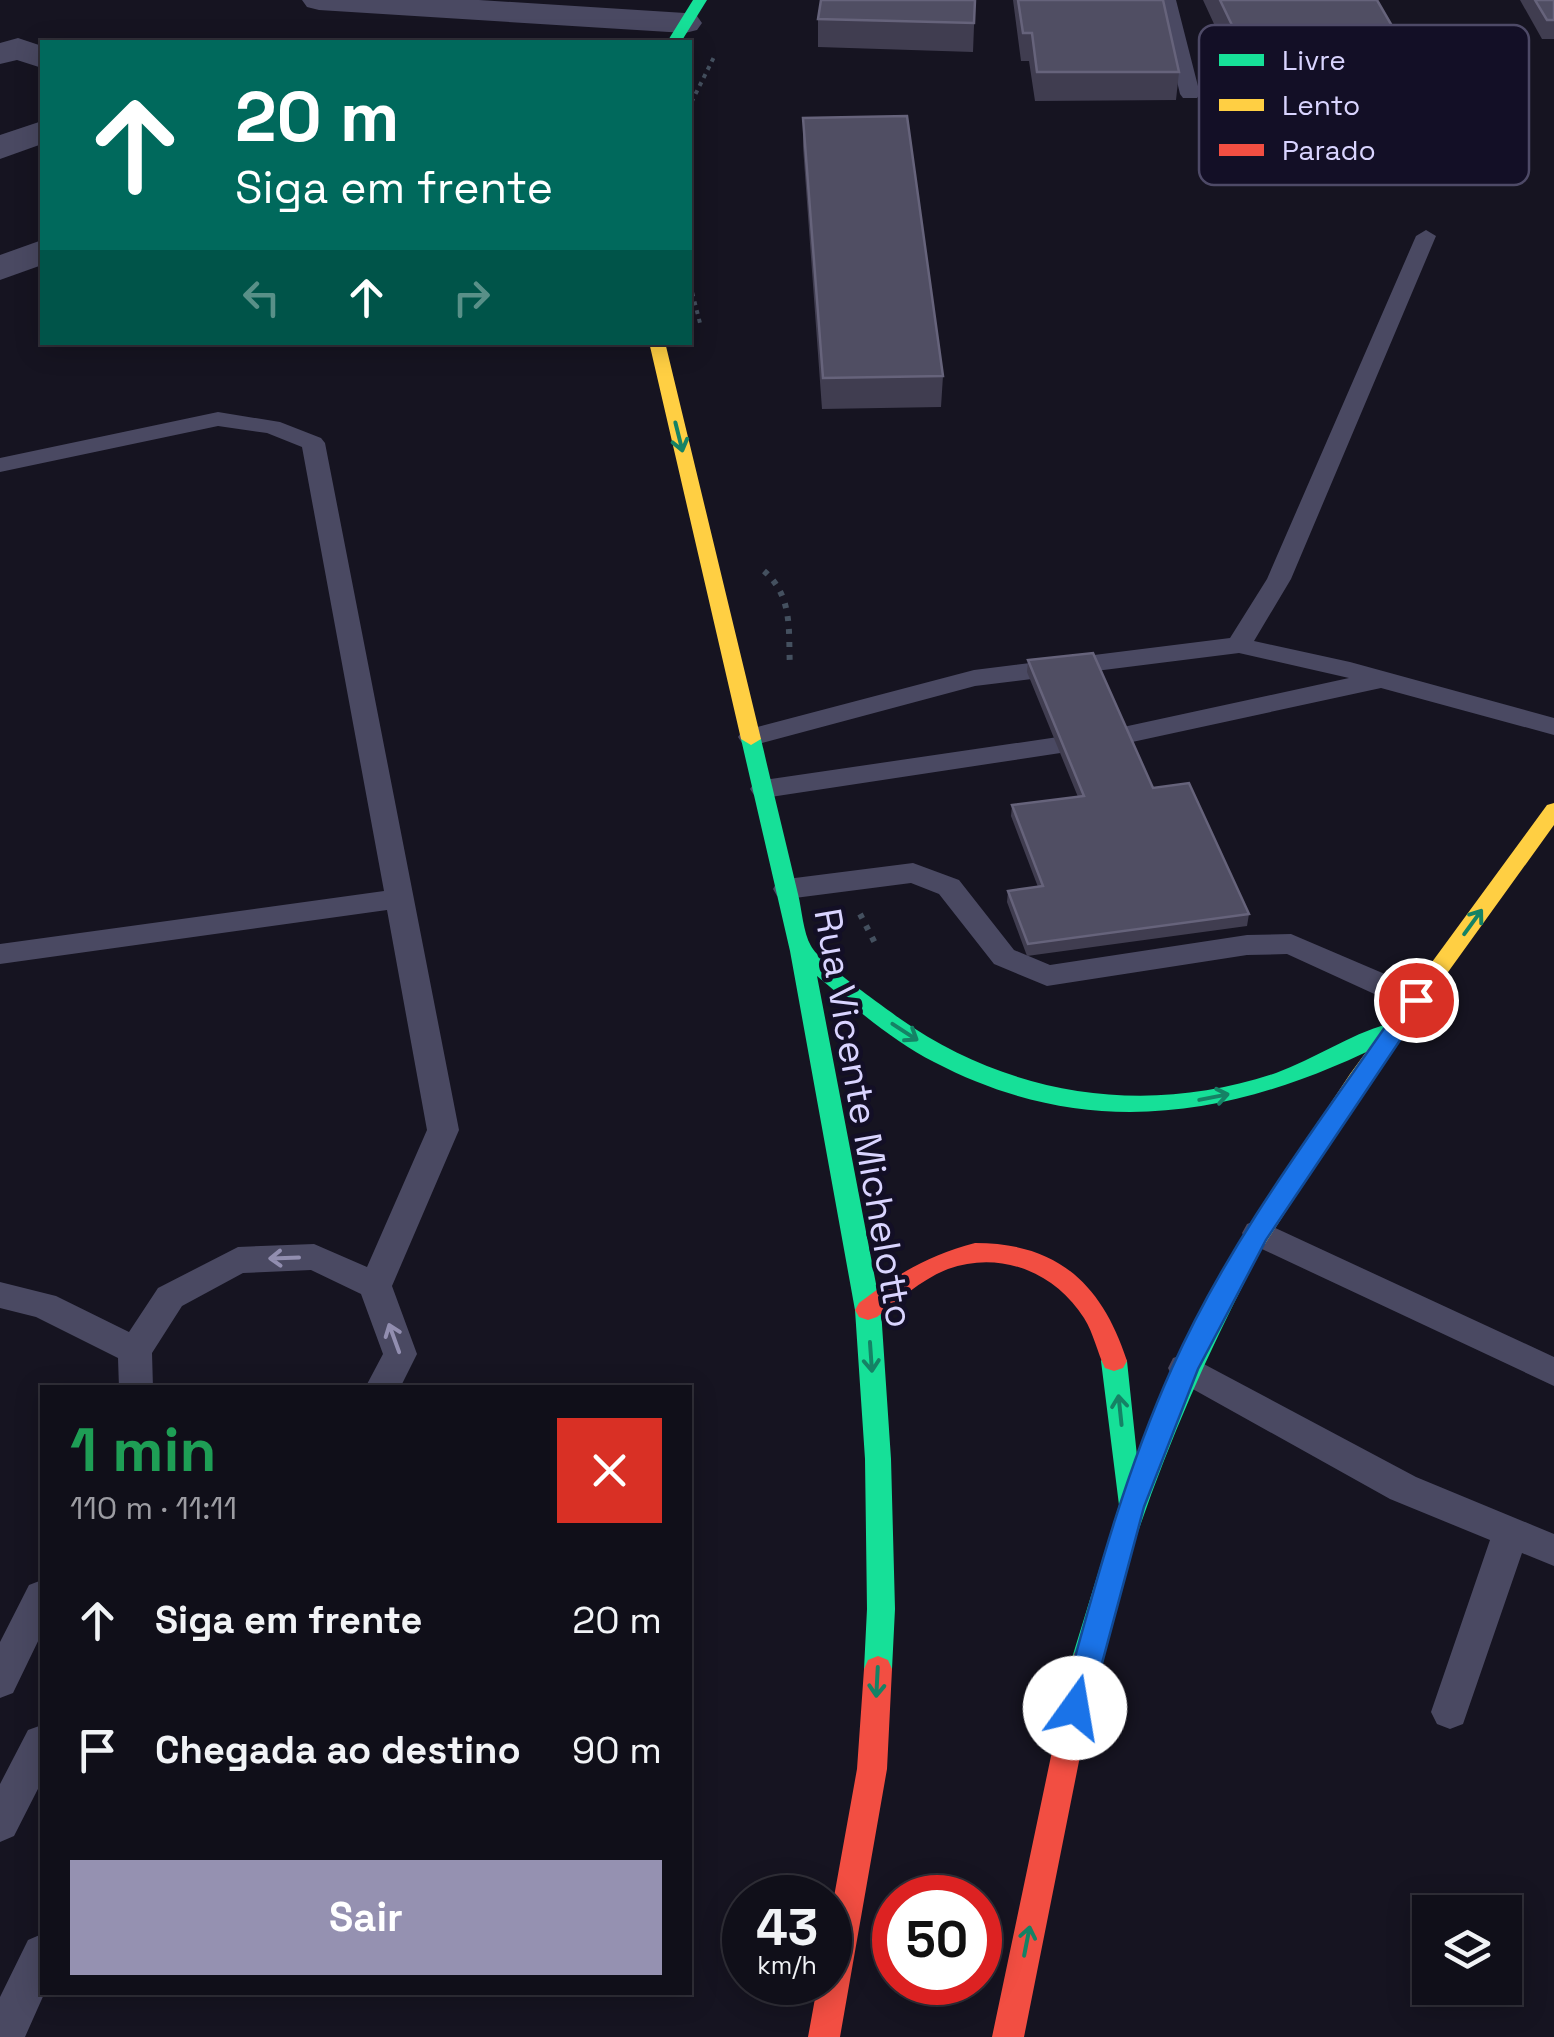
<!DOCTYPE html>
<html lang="pt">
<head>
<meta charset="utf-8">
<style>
	body { margin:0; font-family:"Space Grotesk",sans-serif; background:#1e1d26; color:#f1f3f6; height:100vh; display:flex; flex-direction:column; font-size:38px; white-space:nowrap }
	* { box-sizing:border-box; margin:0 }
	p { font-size:32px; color:#9c9ca2 }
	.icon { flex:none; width:55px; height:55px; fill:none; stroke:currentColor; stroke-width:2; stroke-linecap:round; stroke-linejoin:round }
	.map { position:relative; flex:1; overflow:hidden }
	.side { position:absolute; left:40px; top:1385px; width:652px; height:610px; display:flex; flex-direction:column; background:#100f19; border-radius:0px; box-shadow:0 5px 25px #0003,0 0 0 2px #302f38 }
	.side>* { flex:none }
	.hud { position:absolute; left:40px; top:40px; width:652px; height:305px; border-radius:0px; box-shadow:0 5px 25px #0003,0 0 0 2px #302f38; background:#00695c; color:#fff; overflow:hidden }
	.tools { position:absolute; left:1412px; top:1895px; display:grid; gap:20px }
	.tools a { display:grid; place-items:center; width:110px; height:110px; border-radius:0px; background:#100f19; box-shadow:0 5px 25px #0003,0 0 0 2px #302f38; font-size:50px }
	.speed { position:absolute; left:722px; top:1875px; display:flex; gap:20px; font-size:50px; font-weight:700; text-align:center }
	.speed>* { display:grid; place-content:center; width:130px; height:130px; border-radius:50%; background:#100f19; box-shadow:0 5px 25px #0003,0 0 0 2px #302f38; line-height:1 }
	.speed small { font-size:25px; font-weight:400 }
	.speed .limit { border:15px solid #d22; background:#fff; color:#111 }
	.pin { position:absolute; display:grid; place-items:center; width:85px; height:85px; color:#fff; margin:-42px; border:5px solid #fff; border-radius:50%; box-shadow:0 2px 10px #0007 }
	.me { position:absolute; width:110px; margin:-55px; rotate:13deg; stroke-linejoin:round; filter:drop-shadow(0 0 8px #0008) }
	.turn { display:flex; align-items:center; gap:35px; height:210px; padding:0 30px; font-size:45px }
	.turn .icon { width:130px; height:130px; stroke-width:2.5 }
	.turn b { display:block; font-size:70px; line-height:85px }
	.lanes { display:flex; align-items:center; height:95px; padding:0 30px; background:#0003; justify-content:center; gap:50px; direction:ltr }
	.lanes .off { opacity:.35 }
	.round { display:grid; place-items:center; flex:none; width:105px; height:105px; border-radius:0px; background:#1e1d26 }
	.summary { display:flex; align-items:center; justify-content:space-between; height:170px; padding:0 30px }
	h1 { font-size:60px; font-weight:700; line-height:75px; color:#1e9e55 }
	.action { display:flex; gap:20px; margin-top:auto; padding:20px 30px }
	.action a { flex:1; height:115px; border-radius:0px; background:#9591b1; color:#fff; font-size:40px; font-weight:700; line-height:115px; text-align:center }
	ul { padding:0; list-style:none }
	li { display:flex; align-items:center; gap:30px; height:130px; padding:0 30px }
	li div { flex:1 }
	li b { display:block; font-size:38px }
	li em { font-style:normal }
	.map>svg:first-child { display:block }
</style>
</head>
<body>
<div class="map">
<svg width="1554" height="2037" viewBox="0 0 1554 2037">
	<rect width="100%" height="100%" fill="#161421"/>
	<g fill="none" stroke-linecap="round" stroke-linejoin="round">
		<!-- path-far1 -->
		<path stroke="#44505f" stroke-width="4" stroke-dasharray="4 5" stroke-linecap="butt" d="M690,138L692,101L714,57
			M690,284L701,327"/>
		<!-- path -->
		<path stroke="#44505f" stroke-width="6" stroke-dasharray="5 8" stroke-linecap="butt" d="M764,571C794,597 788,632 790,668
			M860,914L875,943"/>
		<!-- lane -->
		<path fill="#4a4962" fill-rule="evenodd" d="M1158,0H1176L1200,94L1197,98H1183L1180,94Z
			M1426,230L1436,236L1291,579L1254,641L1350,662L1554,718V735L1381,688L1123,744L1114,741L1110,735L1114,729L1349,678L1239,653L975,686L751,746L742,743L738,737L742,731L974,670L1230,638L1267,579L1416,236Z
			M218,412L280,422L321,438L325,443L459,1130L392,1286L417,1354L400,1388H365L383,1354L361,1294L311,1270L243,1273L182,1306L152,1353L153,1388H119L118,1358L36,1317L0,1308V1282L56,1296L129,1332L158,1288L238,1247L314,1244L367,1267L427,1130L387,910L0,964V944L384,891L302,447L267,433L218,426L0,472V458Z
			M1058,737L1067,740L1071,746L1067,752L764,798L754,795L750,789L754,783L764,780Z
			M913,863L959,880L1014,950L1050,965L1247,935L1291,934L1427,992L1431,1000L1427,1008L1416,1011L1405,1008L1287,954L1247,955L1047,986L994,964L939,894L911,883L787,899L777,896L773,889L777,882L787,879Z
			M1258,1220L1554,1357V1386L1247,1242L1242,1233L1247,1224Z
			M1185,1354L1416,1477L1554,1534V1566L1522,1553L1463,1724L1450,1729L1437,1724L1431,1712L1490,1540L1390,1499L1173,1378L1168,1368L1173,1358Z
			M42,1580V1633L13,1693L0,1698V1642L29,1585Z
			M42,1725V1781L14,1836L0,1842V1784L28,1730Z
			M42,1934L45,1992L25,2037H0V1997L28,1940Z"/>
		<!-- street -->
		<path fill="#4a4962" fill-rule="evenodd" d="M302,0H479L685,13L697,16L702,23L697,30L685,33L319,10L307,7Z
			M18,38L42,46V68L17,60L0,64V43Z
			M42,121V144L0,159V135Z
			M42,240V265L0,280V255Z"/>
		<!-- fast -->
		<path fill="#16e098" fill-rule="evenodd" d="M693,0H707L681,42H667Z
			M751,733L761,739C773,791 786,843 798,894C802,910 803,932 811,946C819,962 882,1005 899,1018C1009,1096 1147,1117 1276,1073C1314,1059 1349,1035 1387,1024L1398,1032L1395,1038C1242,1116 1093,1145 934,1062C891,1040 854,1007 817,976L881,1310L891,1459L895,1609L892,1669L888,1678L878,1682L868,1678L864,1669L867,1609L865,1459L855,1310L790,951L741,739Z
			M1256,1227L1265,1230L1268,1237C1193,1378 1140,1506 1099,1661L1095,1670L1085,1674L1075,1670L1071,1661L1119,1505L1101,1361L1105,1354L1114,1351L1123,1354L1127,1361L1137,1456L1189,1339L1247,1230Z"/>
		<!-- slow -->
		<path fill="#ffcf43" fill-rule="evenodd" d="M649,342H665L761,739L751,745L741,739Z
			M1554,803V825L1366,1086L1265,1244H1247L1244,1237L1247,1230L1350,1074L1547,805Z"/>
		<!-- jam -->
		<path fill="#f24e42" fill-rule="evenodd" d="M975,1243C1058,1243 1102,1284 1127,1361L1123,1368L1114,1371L1105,1368C1097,1352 1094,1334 1084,1318C1055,1272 1000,1250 948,1269C922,1279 899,1300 877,1317L868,1320L859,1317L855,1310L859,1303C897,1274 929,1255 975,1243Z
			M1085,1648L1095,1652L1099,1661L1024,2037H992L1071,1661L1075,1652Z
			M878,1656L888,1660L892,1669L887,1769L840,2037H808L818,1982H830V1919L857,1769L864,1669L868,1660Z"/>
	</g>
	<!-- wall -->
	<path fill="#403d50" d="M975,0L973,52L818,47V19Z
		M1013,0H1163L1179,72L1176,100L1035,101L1029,61H1021Z
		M1203,0H1377L1413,62L1408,91L1248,98Z
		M1520,0H1554V39H1542Z
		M803,118L943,376L941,407L822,409L803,147Z
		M1028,660L1153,788L1249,914L1247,926L1027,956L1007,902L1008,891L1038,887L1011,816L1012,805L1078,797L1027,672Z"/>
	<!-- building -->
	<path fill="#504e63" stroke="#66637b" stroke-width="2.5" d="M821,0H975L974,23L818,19Z
		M1018,0H1163L1179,72H1037L1032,33H1023Z
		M1220,0H1377L1413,62L1253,69Z
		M1535,0H1554V20H1547Z
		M907,116L943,376L823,378L803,118Z
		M1093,653L1153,788L1189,783L1249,914L1028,944L1008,891L1043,886L1012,805L1084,796L1028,660Z"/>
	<!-- one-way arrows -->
	<defs><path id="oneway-shaft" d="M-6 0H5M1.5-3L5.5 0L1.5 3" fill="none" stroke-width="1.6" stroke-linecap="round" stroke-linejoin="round" transform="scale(2.5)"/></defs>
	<g stroke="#158265">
		<use href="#oneway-shaft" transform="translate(679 437) rotate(76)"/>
		<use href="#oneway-shaft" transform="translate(1473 922) rotate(-54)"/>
		<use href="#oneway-shaft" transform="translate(905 1032) rotate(33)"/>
		<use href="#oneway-shaft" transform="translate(1214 1097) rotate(-11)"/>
		<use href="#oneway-shaft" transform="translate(871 1357) rotate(86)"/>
		<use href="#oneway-shaft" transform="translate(1120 1410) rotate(-96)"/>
		<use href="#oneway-shaft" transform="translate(877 1682) rotate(93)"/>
		<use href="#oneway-shaft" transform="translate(1027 1941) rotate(-79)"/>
	</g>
	<g stroke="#928eb0">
		<use href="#oneway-shaft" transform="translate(284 1258) rotate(178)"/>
		<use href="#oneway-shaft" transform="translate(394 1338) rotate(-110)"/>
	</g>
	<!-- route -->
	<path fill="#1a73e8" stroke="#114b97" stroke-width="2.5" d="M1416,992L1427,1000L1266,1240L1198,1369L1144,1507L1090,1708L1085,1717L1075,1721L1065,1717L1061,1708C1093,1592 1123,1477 1172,1368C1232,1234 1325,1115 1408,994Z"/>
	<g text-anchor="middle" stroke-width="9" stroke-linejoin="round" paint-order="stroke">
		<!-- street labels -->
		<g font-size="38" fill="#d9d4ff" stroke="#130f26">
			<text transform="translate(864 1118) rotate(80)" y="13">Rua Vicente Michelotto</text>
		</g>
	</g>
	<!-- legend -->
	<rect x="1199" y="25" width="330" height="160" rx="15" fill="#130f26" stroke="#4e4a67" stroke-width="2.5"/>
	<rect x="1219" y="54" width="45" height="12" fill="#16e098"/>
	<rect x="1219" y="99" width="45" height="12" fill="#ffcf43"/>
	<rect x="1219" y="144" width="45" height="12" fill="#f24e42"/>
	<g font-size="28" fill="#d9d4ff">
		<text x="1282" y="70">Livre</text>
		<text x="1282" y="115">Lento</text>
		<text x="1282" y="160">Parado</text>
	</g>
</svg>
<div class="tools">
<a><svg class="icon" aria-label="layers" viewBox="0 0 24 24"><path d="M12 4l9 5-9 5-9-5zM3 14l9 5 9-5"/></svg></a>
</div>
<div class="speed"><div>43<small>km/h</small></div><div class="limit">50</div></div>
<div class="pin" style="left:1416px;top:1000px;background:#d93025"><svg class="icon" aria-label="arrive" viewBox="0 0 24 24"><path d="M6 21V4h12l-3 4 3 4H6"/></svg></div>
<svg class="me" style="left:1075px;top:1708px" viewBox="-20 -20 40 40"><circle r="19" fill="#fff"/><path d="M0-13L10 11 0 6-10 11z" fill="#1a73e8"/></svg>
<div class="hud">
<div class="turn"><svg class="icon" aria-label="ahead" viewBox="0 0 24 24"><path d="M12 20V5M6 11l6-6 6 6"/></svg><div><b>20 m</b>Siga em frente</div></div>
<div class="lanes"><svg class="icon off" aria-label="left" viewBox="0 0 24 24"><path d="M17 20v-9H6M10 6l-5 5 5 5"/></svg><svg class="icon" aria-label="ahead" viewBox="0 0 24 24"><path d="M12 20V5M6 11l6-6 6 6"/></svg><svg class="icon off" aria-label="right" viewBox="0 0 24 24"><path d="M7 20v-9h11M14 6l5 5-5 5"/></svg></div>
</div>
<section class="side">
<div class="summary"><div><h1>1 min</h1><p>110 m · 11:11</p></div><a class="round" style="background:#d93025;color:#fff"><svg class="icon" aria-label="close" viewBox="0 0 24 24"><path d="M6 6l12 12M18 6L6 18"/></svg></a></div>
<ul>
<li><svg class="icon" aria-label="ahead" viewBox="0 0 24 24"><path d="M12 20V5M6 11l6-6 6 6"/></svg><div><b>Siga em frente</b></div><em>20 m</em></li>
<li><svg class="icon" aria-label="arrive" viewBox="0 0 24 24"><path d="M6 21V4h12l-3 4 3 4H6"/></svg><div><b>Chegada ao destino</b></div><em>90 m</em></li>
</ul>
<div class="action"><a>Sair</a></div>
</section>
</div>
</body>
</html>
